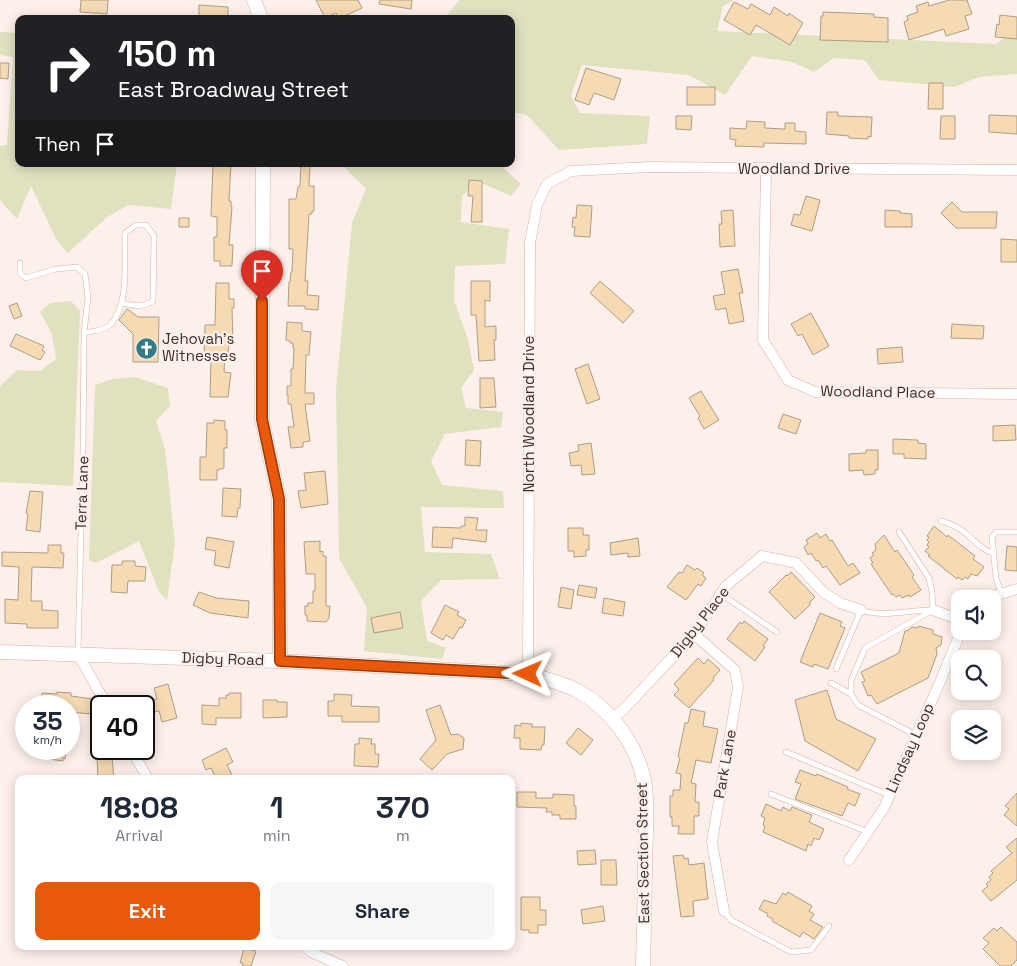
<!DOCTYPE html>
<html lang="en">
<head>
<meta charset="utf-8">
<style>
	body { margin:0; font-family:"Space Grotesk",sans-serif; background:#f6f6f7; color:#1f2937; height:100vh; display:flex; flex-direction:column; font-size:19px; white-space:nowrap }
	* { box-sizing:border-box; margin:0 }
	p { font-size:16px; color:#747a83 }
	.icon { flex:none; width:28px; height:28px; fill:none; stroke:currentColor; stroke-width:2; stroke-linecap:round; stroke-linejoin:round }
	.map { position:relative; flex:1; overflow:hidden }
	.side { position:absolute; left:15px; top:775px; width:500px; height:175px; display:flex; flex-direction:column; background:#fff; border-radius:10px; box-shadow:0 2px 12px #0003 }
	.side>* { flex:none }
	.top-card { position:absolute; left:15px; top:15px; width:500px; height:152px; border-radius:10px; box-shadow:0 2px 12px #0003; background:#202124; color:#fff; overflow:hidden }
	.controls { position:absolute; left:951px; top:590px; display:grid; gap:10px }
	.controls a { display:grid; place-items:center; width:50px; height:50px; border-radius:10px; background:#fff; box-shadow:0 2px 12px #0003; font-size:25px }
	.speed { position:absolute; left:15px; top:695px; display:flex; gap:10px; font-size:25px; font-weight:700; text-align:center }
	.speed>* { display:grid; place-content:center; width:65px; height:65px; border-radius:50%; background:#fff; box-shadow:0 2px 12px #0003; line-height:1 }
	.speed small { font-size:12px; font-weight:400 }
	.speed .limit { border:2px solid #111; border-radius:8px; background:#fff; color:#111 }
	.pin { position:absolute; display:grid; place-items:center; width:42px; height:42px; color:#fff; margin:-51px -21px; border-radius:50% 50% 50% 0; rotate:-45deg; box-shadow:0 0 5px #0007 }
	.pin .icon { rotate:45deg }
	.me { position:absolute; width:55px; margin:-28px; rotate:271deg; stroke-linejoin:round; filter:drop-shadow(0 0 4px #0008) }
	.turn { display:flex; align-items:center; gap:18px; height:105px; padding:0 20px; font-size:22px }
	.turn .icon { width:65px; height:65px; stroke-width:2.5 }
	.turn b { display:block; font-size:35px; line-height:42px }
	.then { display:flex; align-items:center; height:48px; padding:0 20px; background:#0003; gap:10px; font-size:19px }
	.eta { display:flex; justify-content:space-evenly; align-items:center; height:85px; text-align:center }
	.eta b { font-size:30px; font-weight:600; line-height:35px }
	.primary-button { display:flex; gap:10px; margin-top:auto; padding:10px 20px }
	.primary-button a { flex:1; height:58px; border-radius:10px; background:#ea580c; color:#fff; font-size:20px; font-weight:600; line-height:58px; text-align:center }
	.primary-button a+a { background:#f6f6f7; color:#1f2937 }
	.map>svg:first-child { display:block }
</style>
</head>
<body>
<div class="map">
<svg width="1017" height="966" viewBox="0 0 1017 966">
	<rect width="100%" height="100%" fill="#fdf0eb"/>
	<!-- green -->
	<path fill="#dfe1bf" d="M459,0H734L723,6L717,31L996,44L1017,29V74L979,77L954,87L879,80L865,60L834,58L814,72L792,62L752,56L725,95L689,75L582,65L571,96L580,113L650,116L647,144L559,150L527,115L511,112V19H444Z
		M0,32L19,33V164H177L171,209L128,205L106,218L68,253L57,241L31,186L17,219L0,200V146L7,145L13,57L0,55Z
		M341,164H499L521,184L511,196L477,181L462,196L461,222L509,229L505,264L455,266L454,301L468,339L474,370L461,388L466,408L503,412L501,427L445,434L431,461L442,485L503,491L504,508L421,507L425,552L491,554L500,579L441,580L421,601L427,641L446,648L442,659L364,651L367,608L339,558L336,390L352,223L366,189Z
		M71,301L80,311L73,486L0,482V386L17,370L40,371L56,359L52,334L40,312L50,303Z
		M135,377L168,388L170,406L156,421L165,449L175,543L167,600L159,592L139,541L96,563L89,560L95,385L113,379Z"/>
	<!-- building -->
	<path fill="#f5dab4" stroke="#ae9d84" d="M81,0H108L107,14L80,12Z
		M316,0H358L362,8L338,19L336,13L325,18Z
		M380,0H412L411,9L379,4Z
		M949,0H967L972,14L965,16L969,29L946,36L944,29L909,40L904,22L908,20L907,16L918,12L916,6L928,2L929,6Z
		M734,2L748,9L751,4L770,15L774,7L788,16L789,13L803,23L790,45L756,25L750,35L724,20Z
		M199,5L228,7V19H199Z
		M823,12L874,14V17L888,18V42L820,40L821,16H823Z
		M1000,15L1017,17V39L995,37L997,24L999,25Z
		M0,63H9L8,79L0,78Z
		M586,68L621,79L614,100L594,93L589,105L575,100Z
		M929,83H943V109H928Z
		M687,87H715V105H687Z
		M827,112H838V116L872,117L871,137L868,136V139L849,138V136L826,134Z
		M989,115L1017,116V134L989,132Z
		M676,116H692L691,130L676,129Z
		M941,116H955V139H940Z
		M747,121L765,122V128L785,129V123H795V131L806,132V144L764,143V147L735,146L736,140L730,139V128L746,129Z
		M213,164H231L229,201H231V207H232L229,245H233L232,266H220V261H214V237H217V217L211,216Z
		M301,164H310L309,186H314V211H312V214H309L305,281H308L307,295L319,296L318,310L305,309V306H288L289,282H290L291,272H292L293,249H289V199H296L298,187L300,186Z
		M469,180L482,181V222H471L473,196H468Z
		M806,196L820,200L812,231L791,225L794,214L800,215Z
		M952,202L962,212H997L996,228H956L941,213Z
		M577,205L592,206L590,237L574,236L575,227H572L573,217L576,218Z
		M733,210L735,246L720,247L719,224H722L721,211Z
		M885,210L900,211V213L912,214V227H885Z
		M179,218H189V227H179Z
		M1001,239L1017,240V262H1001Z
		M738,269L743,293H739L744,321L729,324L726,308L716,310L713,296L725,294L721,272Z
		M471,281H490V301L485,300V327L496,326V340H494L495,360L479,361L476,315H471Z
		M600,281L634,311L623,323L590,293Z
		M216,283H229V299H234V308H232L233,344H229L228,354H225L224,372L231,373L228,397H210L211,359H204L205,325H215Z
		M17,303L22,316L14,319L9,306Z
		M127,309L138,317H159L158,362H133V334L119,320Z
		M811,313L829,346L813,355L802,334L798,336L791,324Z
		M287,322L302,323V331L311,332L309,355H306L305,393H314V404H305L310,441L303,442V447L291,448L288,427H294L291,404H288V395H287V386H291V369H293L294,348H293V343H290V341L286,340Z
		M952,324L984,326L983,339L951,338Z
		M16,334L44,346L42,350L45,352L40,360L10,346Z
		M902,347L903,362L878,364L877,349Z
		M588,364L600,399L587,404L575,369Z
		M480,378H494L496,407L480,408Z
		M701,391L719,420L704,429L698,418L700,416L689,398Z
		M783,414L801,420L796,434L778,428Z
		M214,420L225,421V430H227V448H224V468L217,470V480H200V457H206L207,423H214Z
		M1015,425L1016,440L993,441V426Z
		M893,439L918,440V443L926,444V459L904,458V454H893Z
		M466,440L481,441L480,466L465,465Z
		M591,443L595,474L582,475L581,465L571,466L569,453L579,451L578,445Z
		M866,450H878V470H875V474L864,475L863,470L849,471V454L866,453Z
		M325,471L328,504L301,508L298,491L306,490L304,473Z
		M223,488L241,489L240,508H238L237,517L222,516Z
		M30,491L43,492L40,532L26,530L28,514L26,513Z
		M465,517L478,518L476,530H487L486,542L453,538L452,548L432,547L433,527L461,528V526H465Z
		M934,526L947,537L948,535L975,556L973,559L984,567L977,576L971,574L968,579L965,577L962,580L958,577L957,579L928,556L930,555L925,551L929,547L927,545L929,542L927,540L929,537L927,536Z
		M568,528H583V535H589V550H586V556L574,557V551H568Z
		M817,533L820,538L826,534L830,541L832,540L848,566L853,563L860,573L840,585L826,566L823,568L818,560L816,561L811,553L808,555L804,547L808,544L806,540Z
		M884,535L895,552L897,550L914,575L912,577L921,590L910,597L909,595L902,598L900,595L896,597L893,594L892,595L871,564L873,563L870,558L874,555L872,553L876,550L875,544Z
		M207,537L234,542L229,568L214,565L216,551L205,549Z
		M638,538L640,556L628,557V553L611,555L610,543Z
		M320,541V552L323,551V556H326V606H330L329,618L326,622L307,621V615H305V606H308V603H313V591H315V574H306L304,542Z
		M48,545H61V553H64L63,568L32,567L31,601H42V610L58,611V628H27V624L5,623V599L18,600L19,567L2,566V552L48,553Z
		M1007,546L1017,547V571L1005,570Z
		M122,561H135V566L146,567L145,581H128L127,593L111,592L112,565H122Z
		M687,565L695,570L697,568L704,573L702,575L706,578L701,586L698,584L686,600L667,587L679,572L682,573Z
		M791,572L815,597L810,602V605L795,619L769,592L786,575L787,576Z
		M579,585L597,588L595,598L577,595Z
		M561,587L574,590L571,609L558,607Z
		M199,592L216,598L249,601L248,618L210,613L193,605Z
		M604,598L625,602L623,616L602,613Z
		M445,605L459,612L457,615L466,620L462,628L460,627L453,639L446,635L443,640L431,633Z
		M400,612L403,628L374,633L371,618Z
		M820,613L842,622L840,626L845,628L828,669L814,664L813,667L800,662Z
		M744,621L768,639L763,646L765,647L755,661L727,639L740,622L742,624Z
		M919,626L933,630V634L942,637L941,645L936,648L937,654L928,678L877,704L871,695L868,696L862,682L865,681L861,672L899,653L905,631H907L912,627L918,628Z
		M698,658L704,664L708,659L720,670L713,678L714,680L689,708L674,695L679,690L674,684Z
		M168,684L177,718L162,722L159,711L153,712L150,700L157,699L154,688Z
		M827,690L836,719L876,739L858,771L805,741L795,700Z
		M57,692L71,693V696L92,699L91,714L69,712V706H41L42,693L57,694Z
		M229,693H241V718H216V725L202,724V705L219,706V698H226V695H229Z
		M334,694L352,695L351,706L379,707V722H342V716H328V701H334Z
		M263,700H277V702H287V717L263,718Z
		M440,705L451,735L458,734L464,738L463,749L447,754L432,770L420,759L436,740L426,710Z
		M691,709L705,712L703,726L718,729L711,763L696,760L691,783L696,784L695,802H699V816H694V834H678L679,826H672V817H670V796H673V790H680L681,774L676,773L680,758L678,757L685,723H688Z
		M521,723L532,724V727H545L544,745H542L541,750L520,749V738H514L515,725L521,726Z
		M578,728L593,740L581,755L566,743Z
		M359,738L372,739L371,744H375V754H379L378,767L354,766L355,744H359Z
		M226,748L233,762L227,765L234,779H216L211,768L206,770L202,760Z
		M33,749H66L65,759L63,758V761L49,759V756L32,755Z
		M112,757L114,778L98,779L97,758Z
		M800,770L816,776L817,774L848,787L847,789L860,794L855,806L848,803L842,816L795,799L801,784L795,782Z
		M517,792H536V798H553V794L574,795V806H576V819H560V815H552V812H546L547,808L517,807Z
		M1017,793V826L1004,815L1009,809L1005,806Z
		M766,804L781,811L783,807L790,811L792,807L812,815L809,822L824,829L819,840L814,838L811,846L808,844L806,851L763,832L765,826L763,825L765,818L761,816Z
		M1017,838V880L991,901L982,891L988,886L986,884L991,880L989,877L993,873L991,871L1012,853L1006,847Z
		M595,850L596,864L578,865L577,851Z
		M683,855L684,859L688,858L689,865L704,863L708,899L693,901L694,916L681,917L673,856Z
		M601,860H616L617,885H601Z
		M788,892L812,906L809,911L814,914L810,920L823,927L814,939L803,932L800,937L772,921L773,919L767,916L768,914L759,909L764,900L776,904L783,893L786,895Z
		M521,897H540V910H546V925H538V933H529V930H521Z
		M603,906L605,921L583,924L581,910Z
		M1001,927L1017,942V960L1011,966H1000L983,949L989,943L983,938L994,928L997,931Z
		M244,948L256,951L251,966H242L243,963H240Z"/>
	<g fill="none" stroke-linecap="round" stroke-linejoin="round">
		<defs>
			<path id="service" d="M20,263V273L26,278L56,269L77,267L85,274L88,297L84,333L83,450L78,654
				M84,333C92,331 104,331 110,325C130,305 124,260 125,233L136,225H146L154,236L153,301C143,307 134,307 123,303
				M941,521C952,524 962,529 970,537C978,544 983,550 993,553
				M899,532L929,578L932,592L933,610L865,648L851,681V694L858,705L916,735
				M1001,593L996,578L992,537L996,532H1017
				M721,594L777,632
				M836,669L861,610C884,618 908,610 932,610
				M831,683L851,694
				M786,752L889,795
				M771,794L868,832
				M724,911L731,920L791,952L811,950L829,926"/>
			<path id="minor" d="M766,169L763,340L788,380L815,392L1017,394
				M983,599L1017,589
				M933,610L960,620
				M694,634L735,670L738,687L712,842L724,911
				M78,654L107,706
				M528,674L530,243L537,205L547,184L571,171L650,167L1017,170
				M613,718L623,710L694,634L726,586L762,556L796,563L823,592L840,603L861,610
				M131,749L148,779
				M849,860L884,808L940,682L961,631
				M304,946L313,953L343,966"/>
			<path id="tertiary" d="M254,0L261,19
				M263,164L262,419L279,499L280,661
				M0,652L280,661L528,674C545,679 563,683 578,691C611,709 636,744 644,780C648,803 646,832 645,856C645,893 644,929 643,966"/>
		</defs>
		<!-- service casing -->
		<use href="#service" stroke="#d1b2a6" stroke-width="6"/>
		<!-- minor casing -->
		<use href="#minor" stroke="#d1b2a6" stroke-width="11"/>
		<!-- tertiary casing -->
		<use href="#tertiary" stroke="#d1b2a6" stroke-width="15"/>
		<!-- service -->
		<use href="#service" stroke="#fff" stroke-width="5"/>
		<!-- minor -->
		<use href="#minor" stroke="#fff" stroke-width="10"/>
		<!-- tertiary -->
		<use href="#tertiary" stroke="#fff" stroke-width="14"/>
	</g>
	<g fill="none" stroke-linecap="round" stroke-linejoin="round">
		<defs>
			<path id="route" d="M262,301V419L279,499L280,661L528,674"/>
		</defs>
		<!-- route casing -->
		<use href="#route" stroke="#983908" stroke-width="12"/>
		<!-- route -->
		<use href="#route" stroke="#ea580c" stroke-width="9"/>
	</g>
	<!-- icons -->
	<defs>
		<symbol id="church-disc" viewBox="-11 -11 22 22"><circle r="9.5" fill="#347a87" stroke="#fdf0eb"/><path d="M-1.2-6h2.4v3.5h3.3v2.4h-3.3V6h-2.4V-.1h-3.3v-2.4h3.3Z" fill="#fff"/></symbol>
	</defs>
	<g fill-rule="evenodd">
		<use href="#church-disc" x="134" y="336" width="25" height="25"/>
	</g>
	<g text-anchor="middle" stroke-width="4.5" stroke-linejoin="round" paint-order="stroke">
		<!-- street labels -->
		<g font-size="15" fill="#3c302b" stroke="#fdf0eb">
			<text x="794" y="174">Woodland Drive</text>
			<text transform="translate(878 392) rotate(1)" y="5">Woodland Place</text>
			<text transform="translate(529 414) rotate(-90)" y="5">North Woodland Drive</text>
			<text transform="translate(82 493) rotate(-88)" y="5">Terra Lane</text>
			<text transform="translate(700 622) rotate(-52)" y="5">Digby Place</text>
			<text transform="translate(223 659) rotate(2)" y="5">Digby Road</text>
			<text transform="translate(910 748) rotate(-66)" y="5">Lindsay Loop</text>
			<text transform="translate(725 764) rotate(-80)" y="5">Park Lane</text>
			<text transform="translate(643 853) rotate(-91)" y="5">East Section Street</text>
		</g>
		<!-- poi labels -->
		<g font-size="15" fill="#3c302b" stroke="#fdf0eb" text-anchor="start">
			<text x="162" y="344">Jehovah's<tspan x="162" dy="17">Witnesses</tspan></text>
		</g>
	</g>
</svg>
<div class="controls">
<a><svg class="icon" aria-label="sound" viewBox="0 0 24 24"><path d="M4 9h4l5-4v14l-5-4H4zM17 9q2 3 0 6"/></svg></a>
<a><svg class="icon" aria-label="search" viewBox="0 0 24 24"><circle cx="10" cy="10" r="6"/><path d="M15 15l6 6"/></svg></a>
<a><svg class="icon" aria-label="layers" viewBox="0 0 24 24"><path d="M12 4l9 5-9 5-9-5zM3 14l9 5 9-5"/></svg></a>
</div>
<div class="speed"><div>35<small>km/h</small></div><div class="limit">40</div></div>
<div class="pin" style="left:262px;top:301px;background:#d93025"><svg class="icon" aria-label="arrive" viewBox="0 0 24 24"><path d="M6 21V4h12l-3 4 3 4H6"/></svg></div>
<svg class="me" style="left:528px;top:674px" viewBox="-20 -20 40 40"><path d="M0-17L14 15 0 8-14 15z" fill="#ea580c" stroke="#fff" stroke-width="4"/></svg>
<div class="top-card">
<div class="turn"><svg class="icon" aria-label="right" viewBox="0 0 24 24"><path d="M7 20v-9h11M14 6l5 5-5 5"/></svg><div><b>150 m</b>East Broadway Street</div></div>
<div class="then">Then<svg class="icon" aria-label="arrive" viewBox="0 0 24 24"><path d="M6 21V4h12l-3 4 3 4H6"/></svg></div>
</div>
<section class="side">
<div class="eta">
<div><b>18:08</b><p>Arrival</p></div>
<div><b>1</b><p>min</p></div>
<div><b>370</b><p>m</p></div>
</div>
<div class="primary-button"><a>Exit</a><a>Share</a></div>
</section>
</div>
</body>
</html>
